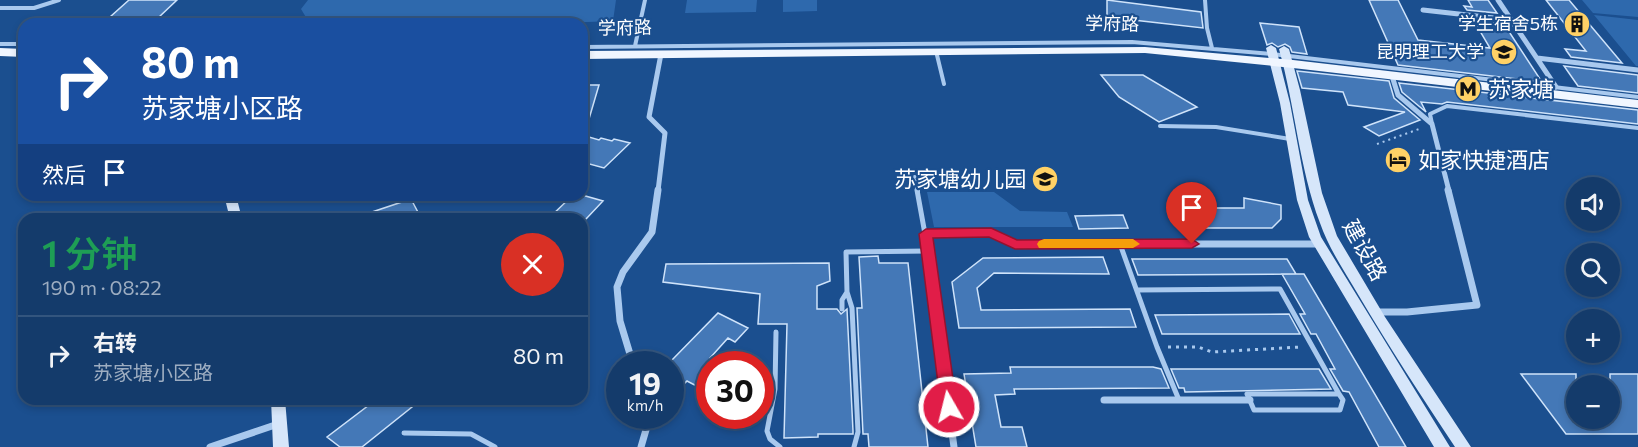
<!DOCTYPE html>
<html lang="zh">
<head>
<meta charset="utf-8">
<style>
	body { margin:0; font-family:Commissioner,"Noto Sans SC",sans-serif; background:#1d4271; color:#f1f3f6; height:100vh; display:flex; flex-direction:column; font-size:22px; white-space:nowrap }
	* { box-sizing:border-box; margin:0 }
	p { font-size:20px; color:#9dadc1 }
	.icon { flex:none; width:33px; height:33px; fill:none; stroke:currentColor; stroke-width:2; stroke-linecap:round; stroke-linejoin:round }
	.map { position:relative; flex:1; overflow:hidden }
	.details { position:absolute; left:18px; top:213px; width:570px; height:192px; display:flex; flex-direction:column; background:#143b6b; border-radius:18px; box-shadow:0 3px 9px #0003,0 0 0 2px #33557e }
	.details>* { flex:none }
	.top-card { position:absolute; left:18px; top:18px; width:570px; height:183px; border-radius:18px; box-shadow:0 3px 9px #0003,0 0 0 2px #33557e; background:#1a4fa0; color:#fff; overflow:hidden }
	.controls { position:absolute; left:1566px; top:177px; display:grid; gap:12px }
	.controls a { display:grid; place-items:center; width:54px; height:54px; border-radius:50%; background:#143b6b; box-shadow:0 3px 9px #0003,0 0 0 2px #33557e; font-size:30px }
	.speed { position:absolute; left:606px; top:351px; display:flex; gap:12px; font-size:30px; font-weight:700; text-align:center }
	.speed>* { display:grid; place-content:center; width:78px; height:78px; border-radius:50%; background:#143b6b; box-shadow:0 3px 9px #0003,0 0 0 2px #33557e; line-height:1 }
	.speed small { font-size:15px; font-weight:400 }
	.speed .limit { border:9px solid #d22; background:#fff; color:#111 }
	.pin { position:absolute; display:grid; place-items:center; width:51px; height:51px; color:#fff; margin:-62px -26px; border-radius:50% 50% 50% 0; rotate:-45deg; box-shadow:0 0 6px #0007 }
	.pin .icon { rotate:45deg }
	.me { position:absolute; width:66px; margin:-33px; rotate:352deg; stroke-linejoin:round; filter:drop-shadow(0 0 4px #0008) }
	.turn { display:flex; align-items:center; gap:21px; height:126px; padding:0 24px; font-size:27px }
	.turn .icon { width:78px; height:78px; stroke-width:2.5 }
	.turn b { display:block; font-size:42px; line-height:51px }
	.then { display:flex; align-items:center; height:57px; padding:0 24px; background:#0003; gap:12px; font-size:22px }
	.round { display:grid; place-items:center; flex:none; width:63px; height:63px; border-radius:32px; background:#1d4271 }
	.headline { display:flex; align-items:center; justify-content:space-between; height:102px; padding:0 24px }
	h1 { font-size:36px; font-weight:600; line-height:45px; color:#1e9e55 }
	ul { padding:0; list-style:none }
	li { display:flex; align-items:center; gap:18px; height:78px; padding:0 24px; border-top:2px solid #33557e }
	li div { flex:1 }
	li b { display:block; font-size:22px }
	li em { font-style:normal }
	.map>svg:first-child { display:block }
</style>
</head>
<body>
<div class="map">
<svg width="1638" height="447" viewBox="0 0 1638 447">
	<rect width="100%" height="100%" fill="#1b4f8f"/>
	<!-- green -->
	<path fill="#2e69ad" d="M308,0H616L613,21L536,24H310L301,9Z
		M687,0H757L756,12L685,13Z
		M783,0H817V11L783,12Z
		M1582,0H1638V17L1593,13Z
		M1594,15L1638,20V66H1636Z
		M927,192H994L1020,211L1067,212L1073,227H934Z"/>
	<!-- building -->
	<path fill="#4478b7" stroke="#cfe3fa" stroke-width="1.5" d="M129,0H177L159,17H110Z
		M1107,0L1201,12L1203,28L1107,17Z
		M1369,0H1398L1418,40L1490,48L1474,21L1504,24L1542,82L1398,65Z
		M1468,0H1488L1497,13L1467,10L1464,6L1472,7Z
		M1546,0H1569L1622,63L1571,57L1565,49L1586,51Z
		M1260,23L1299,27L1307,54L1292,52L1290,47L1285,44L1278,47L1272,43L1267,45Z
		M1564,66L1638,75V93L1578,86Z
		M1297,71L1389,81L1394,98L1420,120L1379,136L1364,127L1405,112L1348,105L1343,92L1302,88Z
		M1101,75H1143L1197,107L1159,122L1119,97Z
		M1399,83L1638,110V124L1447,102L1442,104L1421,102L1426,112L1402,92Z
		M582,85H599L586,129L582,128Z
		M582,135L599,140L601,138L612,141L614,139L630,143L604,168L582,162Z
		M573,195H582L603,201L586,219H548Z
		M1244,198L1281,205V219L1272,228H1200L1190,208H1244Z
		M411,199L420,216L412,219H358L357,217Z
		M1123,215L1128,228L1079,229L1075,216Z
		M878,256L879,263H908L928,447H869L868,434H863L857,308H862L859,257Z
		M1103,257L1109,274L994,273L977,288L981,310L1130,309L1136,327L959,328L952,282L983,258Z
		M1132,259H1287L1296,274L1138,275Z
		M829,263L830,281L817,286V309H837L841,314L847,309L853,431V434H818V437L784,438L787,324H758L760,294L663,282L666,264Z
		M1282,274H1304L1406,447H1379L1349,392L1343,391L1330,369H1335L1316,334H1311L1300,314H1305Z
		M718,313L748,328L735,342L728,338L710,358V393L687,381L681,387L670,381V362Z
		M1289,314L1300,334H1162L1155,315Z
		M1010,367H1153L1161,369L1169,388L1014,389L1015,394L995,395L1001,427H1022L1027,447H976L964,374L1011,373Z
		M1171,369H1319L1331,389L1185,392L1184,388H1179Z
		M1521,374H1576V418H1610V374H1638V434H1566Z
		M377,399H422L362,447H340L327,437Z"/>
	<g fill="none" stroke-linecap="round" stroke-linejoin="round">
		<!-- path-far1 -->
		<path stroke="#a9c9ee" stroke-width="2" stroke-dasharray="2 4" stroke-linecap="butt" d="M1377,144L1422,128"/>
		<!-- path -->
		<path stroke="#a9c9ee" stroke-width="3" stroke-dasharray="3 5" stroke-linecap="butt" d="M1168,347H1198L1212,352L1301,347"/>
		<!-- lane-far1 -->
		<path stroke="#a9c9ee" stroke-width="4" d="M1205,0L1207,28L1212,48
			M0,8H34L59,0
			M68,24L76,21H167L174,24
			M0,44H24
			M635,46L645,0
			M582,47L1132,42L1272,54L1638,97
			M936,51L944,84
			M1432,124L1430,114L1447,106L1638,128
			M1160,126L1216,127L1290,139
			M915,177L918,191"/>
		<!-- lane -->
		<path stroke="#a9c9ee" stroke-width="5" d="M917,190L925,234
			M1120,244L1157,347L1179,400
			M1137,290L1280,289L1339,394
			M842,309V300L847,292
			M776,332L775,389L767,431L770,439L780,447
			M1247,394H1339L1343,400L1340,410H1254Z
			M404,433L471,434L495,447
			M854,447L858,432L852,308L847,292L846,252L928,251"/>
		<!-- street-far1 -->
		<path stroke="#a9c9ee" stroke-width="5" d="M1498,0L1556,87
			M1423,10L1512,20
			M1537,58L1638,70
			M1392,76L1398,95L1432,124L1449,191
			M658,191L665,133L649,117L661,54"/>
		<!-- street -->
		<path stroke="#a9c9ee" stroke-width="7" d="M1375,312H1407L1477,305L1448,190
			M633,364L620,321L617,287L623,272L652,232L658,190
			M1104,400H1250
			M210,447L278,424
			M641,447L650,416
			M954,447L925,234L991,232L1015,244H1318"/>
		<!-- secondary -->
		<path fill="#d6e6fa" fill-rule="evenodd" d="M1271,45L1276,48L1290,103L1308,200L1321,237L1450,447H1434L1309,237L1297,200L1280,103L1266,48Z
			M1284,46L1289,49L1300,90L1322,193L1337,236L1385,317L1471,447H1455C1422,397 1389,347 1359,296C1345,272 1329,249 1320,223C1299,167 1295,106 1279,49Z
			M224,195H236L242,219H230Z
			M271,399H285L289,447H273Z"/>
		<!-- primary -->
		<path fill="#f0f6ff" fill-rule="evenodd" d="M1145,47L1293,60L1638,100V108L1293,68L1145,53L582,59V51Z
			M0,48L24,49V57L0,56Z"/>
	</g>
	<!-- route -->
	<path fill="#e11d48" stroke="#92132f" stroke-width="1.5" d="M991,228L1017,240L1192,239L1199,244L1192,248L1015,249L989,237L933,238L957,407L955,412L949,414L943,412L941,407L919,234L926,229Z"/>
	<!-- slow -->
	<path fill="#f59e0b" d="M1044,239H1133L1140,244L1133,248H1039L1037,244L1039,241Z"/>
	<!-- icons -->
	<defs>
		<symbol id="building-disc" viewBox="-11 -11 22 22"><circle r="9.5" fill="#ffd166" stroke="#1b4f8f"/><path d="M-4-6H4V6H1V3H-1V6H-4ZM-2.5-4.3h1.7v1.8h-1.7ZM.8-4.3h1.7v1.8H.8ZM-2.5-1h1.7V.8h-1.7ZM.8-1h1.7V.8H.8Z" fill="#111"/></symbol>
		<symbol id="university-disc" viewBox="-11 -11 22 22"><circle r="9.5" fill="#ffd166" stroke="#1b4f8f"/><path d="M0-5L7-2L0 1L-7-2ZM-4 1L0 2.5L4 1V4Q0 6-4 4Z" fill="#111"/></symbol>
		<symbol id="metro-disc" viewBox="-11 -11 22 22"><circle r="9.5" fill="#ffd166" stroke="#1b4f8f"/><path d="M-5.5 5V-5H-3L0 0L3-5H5.5V5H3V-.5L0 4L-3-.5V5Z" fill="#111"/></symbol>
		<symbol id="hotel-disc" viewBox="-11 -11 22 22"><circle r="9.5" fill="#ffd166" stroke="#1b4f8f"/><path d="M-6-4.5h1.5V1H6V5H4.5V3h-9V5H-6ZM-4 0a1.8 1.8 0 1 1 3.6 0ZM.5 0V-2.5h3Q6-2.5 6 0Z" fill="#111"/></symbol>
		<symbol id="school-disc" viewBox="-11 -11 22 22"><circle r="9.5" fill="#ffd166" stroke="#1b4f8f"/><path d="M0-5L7-2L0 1L-7-2ZM-4 1L0 2.5L4 1V4Q0 6-4 4Z" fill="#111"/></symbol>
	</defs>
	<g fill-rule="evenodd">
		<use href="#building-disc" x="1562" y="9" width="30" height="30"/>
		<use href="#university-disc" x="1489" y="37" width="30" height="30"/>
		<use href="#metro-disc" x="1453" y="74" width="30" height="30"/>
		<use href="#hotel-disc" x="1383" y="145" width="30" height="30"/>
		<use href="#school-disc" x="1030" y="164" width="30" height="30"/>
	</g>
	<g text-anchor="middle" stroke-width="4.5" stroke-linejoin="round" paint-order="stroke">
		<!-- far-street labels -->
		<g font-size="18" fill="#fff" stroke="#1b4f8f">
			<text transform="translate(1112 24) rotate(1)" y="6">学府路</text>
			<text transform="translate(625 28) rotate(-1)" y="6">学府路</text>
		</g>
		<!-- far-poi labels -->
		<g font-size="18" fill="#fff" stroke="#1b4f8f" text-anchor="end">
			<text x="1558" y="30">学生宿舍5栋</text>
			<text x="1484" y="58">昆明理工大学</text>
		</g>
		<!-- poi labels -->
		<g font-size="22" fill="#fff" stroke="#1b4f8f" text-anchor="start">
			<text x="1488" y="97">苏家塘</text>
			<text x="1418" y="168">如家快捷酒店</text>
			<text x="1026" y="187" text-anchor="end">苏家塘幼儿园</text>
		</g>
		<!-- street labels -->
		<g font-size="22" fill="#fff" stroke="#1b4f8f">
			<text transform="translate(1365 250) rotate(61)" y="8">建设路</text>
		</g>
	</g>
</svg>
<div class="controls">
<a><svg class="icon" aria-label="sound" viewBox="0 0 24 24"><path d="M4 9h4l5-4v14l-5-4H4zM17 9q2 3 0 6"/></svg></a>
<a><svg class="icon" aria-label="search" viewBox="0 0 24 24"><circle cx="10" cy="10" r="6"/><path d="M15 15l6 6"/></svg></a>
<a>+</a>
<a>−</a>
</div>
<div class="speed"><div>19<small>km/h</small></div><div class="limit">30</div></div>
<div class="pin" style="left:1192px;top:244px;background:#d93025"><svg class="icon" aria-label="arrive" viewBox="0 0 24 24"><path d="M6 21V4h12l-3 4 3 4H6"/></svg></div>
<svg class="me" style="left:949px;top:407px" viewBox="-20 -20 40 40"><circle r="17" fill="#e11d48" stroke="#fff" stroke-width="3"/><path d="M0-11L8 9 0 5-8 9z" fill="#fff"/></svg>
<div class="top-card">
<div class="turn"><svg class="icon" aria-label="right" viewBox="0 0 24 24"><path d="M7 20v-9h11M14 6l5 5-5 5"/></svg><div><b>80 m</b>苏家塘小区路</div></div>
<div class="then">然后<svg class="icon" aria-label="arrive" viewBox="0 0 24 24"><path d="M6 21V4h12l-3 4 3 4H6"/></svg></div>
</div>
<section class="details">
<div class="headline"><div><h1>1 分钟</h1><p>190 m · 08:22</p></div><a class="round" style="background:#d93025;color:#fff"><svg class="icon" aria-label="close" viewBox="0 0 24 24"><path d="M6 6l12 12M18 6L6 18"/></svg></a></div>
<ul>
<li><svg class="icon" aria-label="right" viewBox="0 0 24 24"><path d="M7 20v-9h11M14 6l5 5-5 5"/></svg><div><b>右转</b><p>苏家塘小区路</p></div><em>80 m</em></li>
</ul>
</section>
</div>
</body>
</html>
